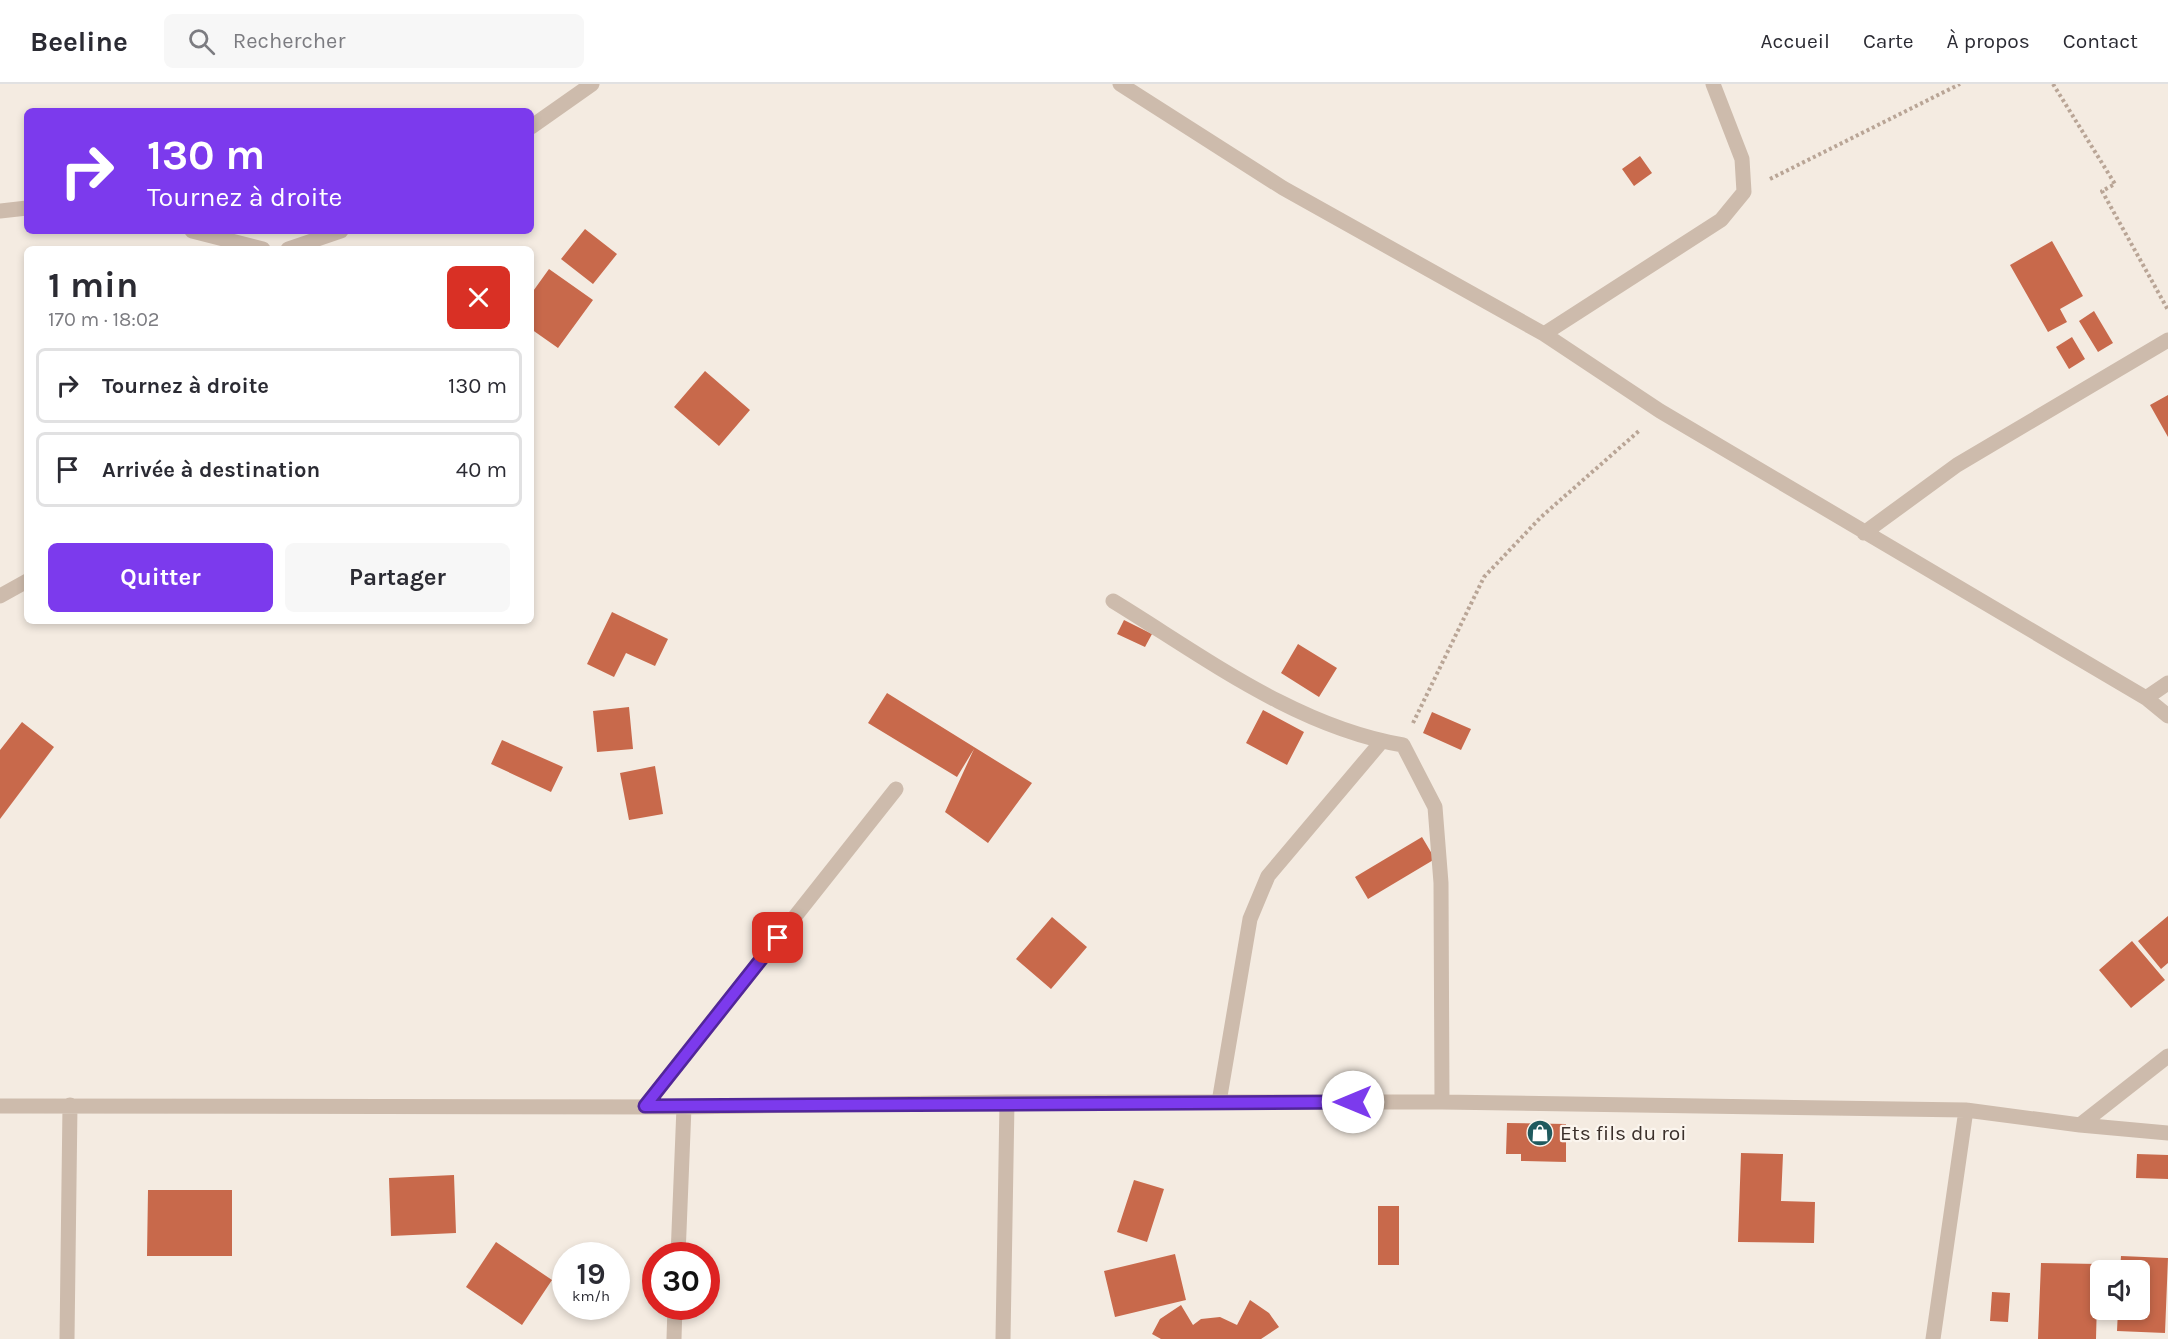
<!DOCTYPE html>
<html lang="fr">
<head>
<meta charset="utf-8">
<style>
	body { margin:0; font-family:Karla,sans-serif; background:#f7f7f7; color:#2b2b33; height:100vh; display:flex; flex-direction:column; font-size:22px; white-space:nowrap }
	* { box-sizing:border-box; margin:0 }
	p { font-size:20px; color:#7c7c81 }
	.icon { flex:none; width:33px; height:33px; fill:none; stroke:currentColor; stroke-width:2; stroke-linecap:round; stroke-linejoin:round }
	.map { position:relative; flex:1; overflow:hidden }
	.sheet { position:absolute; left:24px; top:162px; width:510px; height:378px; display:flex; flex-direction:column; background:#fff; border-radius:9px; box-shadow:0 3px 9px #0003 }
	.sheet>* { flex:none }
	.top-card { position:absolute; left:24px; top:24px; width:510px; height:126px; border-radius:9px; box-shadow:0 3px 9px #0003; background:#7c3aed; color:#fff; overflow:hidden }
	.tools { position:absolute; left:2090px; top:1176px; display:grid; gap:12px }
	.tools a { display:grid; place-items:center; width:60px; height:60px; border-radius:9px; background:#fff; box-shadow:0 3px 9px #0003; font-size:30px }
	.speed { position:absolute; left:552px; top:1158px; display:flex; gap:12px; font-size:30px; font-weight:700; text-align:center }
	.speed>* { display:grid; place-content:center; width:78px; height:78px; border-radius:50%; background:#fff; box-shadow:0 3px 9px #0003; line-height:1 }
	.speed small { font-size:15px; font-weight:400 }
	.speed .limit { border:9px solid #d22; background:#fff; color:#111 }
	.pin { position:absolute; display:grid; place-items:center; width:51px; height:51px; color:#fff; margin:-26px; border-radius:12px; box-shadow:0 3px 9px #0006 }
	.me { position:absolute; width:66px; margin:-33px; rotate:270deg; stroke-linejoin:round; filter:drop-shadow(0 0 4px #0008) }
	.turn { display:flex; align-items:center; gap:21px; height:126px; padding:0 24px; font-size:27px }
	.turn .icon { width:78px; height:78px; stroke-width:2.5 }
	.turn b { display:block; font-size:42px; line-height:51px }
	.round { display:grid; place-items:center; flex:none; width:63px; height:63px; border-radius:9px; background:#f7f7f7 }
	.head { display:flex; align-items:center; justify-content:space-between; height:102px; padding:0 24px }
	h1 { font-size:36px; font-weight:700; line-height:45px }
	.button { display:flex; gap:12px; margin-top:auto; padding:12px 24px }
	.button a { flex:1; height:69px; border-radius:9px; background:#7c3aed; color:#fff; font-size:24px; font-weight:700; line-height:69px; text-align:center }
	.button a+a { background:#f7f7f7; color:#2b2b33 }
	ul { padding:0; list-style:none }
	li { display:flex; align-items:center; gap:18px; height:75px; margin:0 12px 9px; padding:0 12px; border:3px solid #e1e1e2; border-radius:9px }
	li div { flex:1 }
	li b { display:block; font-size:22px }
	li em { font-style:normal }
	header { display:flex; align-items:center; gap:36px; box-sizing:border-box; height:84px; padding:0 30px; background:#fff; border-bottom:2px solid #e1e1e2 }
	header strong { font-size:28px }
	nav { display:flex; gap:33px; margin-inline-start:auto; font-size:21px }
	.search { width:420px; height:54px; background:#f7f7f7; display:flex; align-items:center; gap:15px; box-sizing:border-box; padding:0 21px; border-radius:9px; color:#7c7c81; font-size:22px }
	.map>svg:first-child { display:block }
</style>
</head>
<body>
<header>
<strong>Beeline</strong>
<div class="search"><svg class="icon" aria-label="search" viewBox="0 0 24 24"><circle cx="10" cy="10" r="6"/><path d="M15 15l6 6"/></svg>Rechercher</div>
<nav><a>Accueil</a><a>Carte</a><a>À propos</a><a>Contact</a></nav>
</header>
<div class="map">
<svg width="2168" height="1255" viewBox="0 0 2168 1255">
	<rect width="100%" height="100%" fill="#f4ebe1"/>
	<!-- building -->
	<path fill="#c8694b" d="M1640,72L1652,89L1634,102L1622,85Z
		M585,145L617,170L593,200L561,175Z
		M2052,157L2083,212L2060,225L2067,238L2048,248L2010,181Z
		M549,185L593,216L558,264L531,245V210Z
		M2094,227L2113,259L2098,268L2079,237Z
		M2072,253L2085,275L2069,285L2056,263Z
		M705,287L750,326L719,362L674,323Z
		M2168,311V353L2150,321Z
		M612,528L668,555L655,582L626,569L614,593L587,580Z
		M1124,536L1152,550L1145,563L1117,550Z
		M1298,560L1337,584L1319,613L1281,589Z
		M887,609L1032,699L988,759L945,728L974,665L957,693L868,639Z
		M629,623L633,665L597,668L593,627Z
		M1263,626L1304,648L1287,681L1246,659Z
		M1432,628L1471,645L1461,666L1423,649Z
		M22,638L54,663L0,735V666Z
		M502,656L563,683L551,708L491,680Z
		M655,682L663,730L629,736L620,689Z
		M1422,753L1435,775L1368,815L1355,793Z
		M2168,832V879L2161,885L2138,857Z
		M1052,833L1087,863L1051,905L1016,875Z
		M2132,857L2165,896L2131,924L2099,886Z
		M1507,1039L1566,1040V1078L1521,1077V1070H1506Z
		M1741,1069L1783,1070L1781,1117L1815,1118L1814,1159L1738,1158Z
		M2137,1070L2168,1071V1095L2136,1094Z
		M454,1091L456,1149L391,1152L389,1094Z
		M1134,1096L1164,1105L1147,1158L1117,1148Z
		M148,1106H232V1172H147Z
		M1378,1122H1399V1181H1378Z
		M496,1158L552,1196L522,1241L466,1203Z
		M1175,1170L1186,1216L1115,1233L1104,1187Z
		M2121,1172L2168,1174L2165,1249L2117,1247L2118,1226H2139V1186H2120Z
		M2041,1179L2098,1180L2096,1255H2038Z
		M1992,1208L2010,1209L2008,1238L1990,1237Z
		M1250,1216L1269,1229L1279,1243L1261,1255H1161L1152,1250L1160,1235L1181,1221L1193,1241L1201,1235L1220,1233L1237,1241Z"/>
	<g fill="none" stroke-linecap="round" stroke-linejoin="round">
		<!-- path -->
		<path stroke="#b9a596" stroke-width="4" stroke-dasharray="3 3" stroke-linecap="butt" d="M2053,0L2115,100L2102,107L2168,226
			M1770,95L1960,0
			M1413,639L1484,493L1541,433L1640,346"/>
		<!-- minor -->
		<path stroke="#cdbbac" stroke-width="15" d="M1120,0L1283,104L1544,250L1660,327L2146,614L2168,632
			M531,43L592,0
			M0,127L27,124
			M192,147L263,165
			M288,165L341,147
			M1544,250L1721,136L1744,108L1742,75L1713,0
			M1864,449L1957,381L2168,256
			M0,512L27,497
			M1113,517C1203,572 1296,643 1403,661L1435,723L1441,799L1442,1018
			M2146,614L2168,599
			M1219,1018L1250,835L1268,792L1382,657
			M0,1022L684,1023L1007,1018H1442L1966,1026L2080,1041L2168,1049
			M645,1022L896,705
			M2080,1041L2168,972
			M678,1172L684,1023
			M67,1255L70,1021
			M674,1255L675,1222
			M1003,1255L1007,1018
			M1933,1255L1966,1026"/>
	</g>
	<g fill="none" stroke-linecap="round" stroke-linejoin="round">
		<defs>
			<path id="route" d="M778,854L645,1022L1353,1018"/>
		</defs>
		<!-- route casing -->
		<use href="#route" stroke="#51269a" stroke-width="15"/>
		<!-- route -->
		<use href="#route" stroke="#7c3aed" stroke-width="10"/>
	</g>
	<!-- icons -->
	<defs>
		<symbol id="shop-disc" viewBox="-11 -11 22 22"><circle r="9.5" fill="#1f5a5e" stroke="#fbf5ee"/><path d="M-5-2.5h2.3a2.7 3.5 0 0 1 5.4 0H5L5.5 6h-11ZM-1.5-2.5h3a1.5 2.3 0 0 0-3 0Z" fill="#fff"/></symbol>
	</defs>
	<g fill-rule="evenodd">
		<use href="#shop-disc" x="1525" y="1034" width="30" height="30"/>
	</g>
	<g text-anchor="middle" stroke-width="4.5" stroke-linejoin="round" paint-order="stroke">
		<!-- poi labels -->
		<g font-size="21" fill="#3b302b" stroke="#fbf5ee" text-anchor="start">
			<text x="1560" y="1056">Ets fils du roi</text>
		</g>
	</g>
</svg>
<div class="tools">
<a><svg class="icon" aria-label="sound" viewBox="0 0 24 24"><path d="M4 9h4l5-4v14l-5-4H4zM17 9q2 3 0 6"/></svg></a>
</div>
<div class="speed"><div>19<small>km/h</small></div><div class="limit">30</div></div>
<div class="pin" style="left:778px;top:854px;background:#d93025"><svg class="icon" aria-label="arrive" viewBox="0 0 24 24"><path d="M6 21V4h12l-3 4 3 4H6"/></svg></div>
<svg class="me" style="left:1353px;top:1018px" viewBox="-20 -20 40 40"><circle r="19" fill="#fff"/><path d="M0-13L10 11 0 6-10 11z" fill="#7c3aed"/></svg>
<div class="top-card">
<div class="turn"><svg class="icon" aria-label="right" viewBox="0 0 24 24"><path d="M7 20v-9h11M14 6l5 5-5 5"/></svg><div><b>130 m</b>Tournez à droite</div></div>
</div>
<section class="sheet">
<div class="head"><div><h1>1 min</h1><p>170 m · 18:02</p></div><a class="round" style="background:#d93025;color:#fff"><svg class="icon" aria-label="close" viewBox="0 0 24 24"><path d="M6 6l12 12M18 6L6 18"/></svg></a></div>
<ul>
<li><svg class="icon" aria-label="right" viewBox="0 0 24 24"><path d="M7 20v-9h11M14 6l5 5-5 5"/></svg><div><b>Tournez à droite</b></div><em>130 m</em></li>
<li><svg class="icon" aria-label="arrive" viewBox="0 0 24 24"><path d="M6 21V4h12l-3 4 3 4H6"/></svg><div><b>Arrivée à destination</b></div><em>40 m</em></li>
</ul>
<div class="button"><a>Quitter</a><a>Partager</a></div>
</section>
</div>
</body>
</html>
